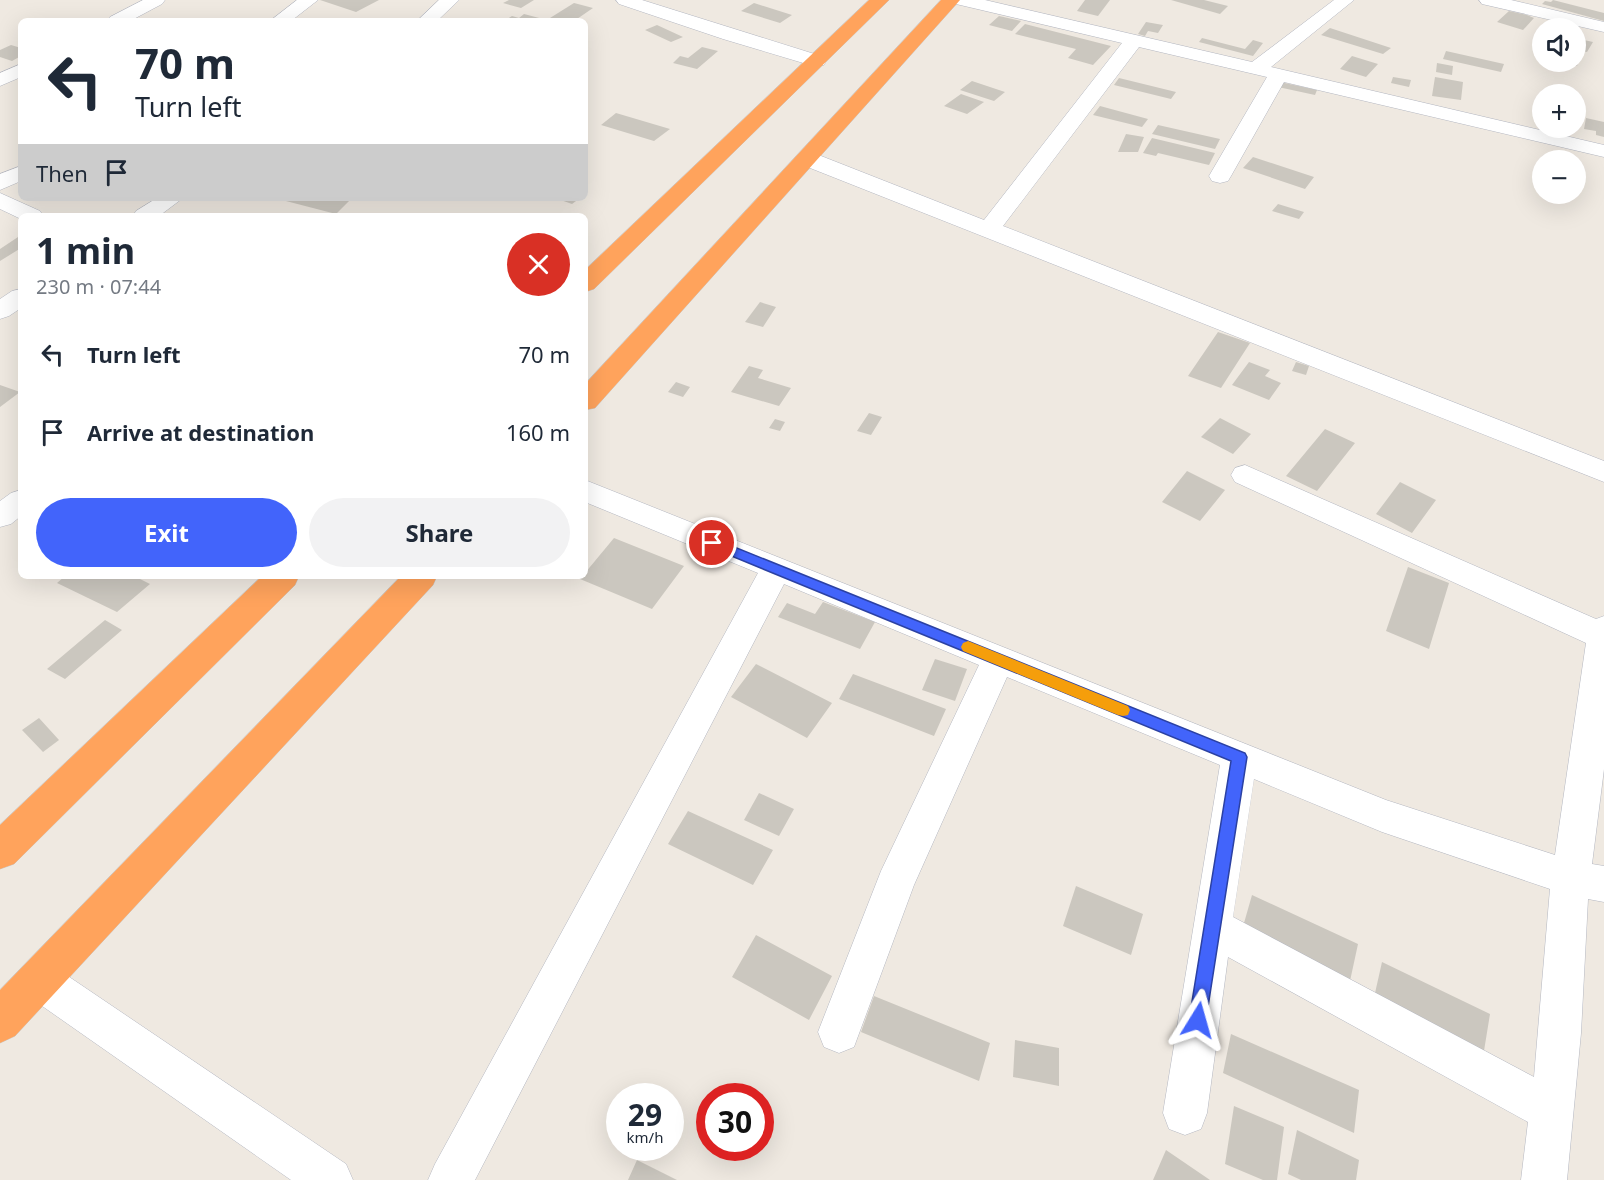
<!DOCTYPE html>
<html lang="en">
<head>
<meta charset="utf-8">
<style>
	body { margin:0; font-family:"Noto Sans",sans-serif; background:#f2f2f3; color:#1f2937; height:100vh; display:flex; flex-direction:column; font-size:22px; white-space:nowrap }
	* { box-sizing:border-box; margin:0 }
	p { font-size:20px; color:#747a83 }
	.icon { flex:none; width:33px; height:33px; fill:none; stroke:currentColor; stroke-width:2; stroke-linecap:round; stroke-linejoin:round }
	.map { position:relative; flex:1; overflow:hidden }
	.details { position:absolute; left:18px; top:213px; width:570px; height:366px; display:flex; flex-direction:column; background:#fff; border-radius:9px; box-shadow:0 6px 24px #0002 }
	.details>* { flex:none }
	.banner { position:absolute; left:18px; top:18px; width:570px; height:183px; border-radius:9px; box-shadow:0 6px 24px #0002; background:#fff; color:#1f2937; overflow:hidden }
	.controls { position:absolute; left:1532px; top:18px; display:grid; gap:12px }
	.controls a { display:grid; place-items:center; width:54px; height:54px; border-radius:50%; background:#fff; box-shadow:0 6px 24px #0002; font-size:30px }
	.speed { position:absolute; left:606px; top:1083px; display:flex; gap:12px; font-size:30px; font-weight:700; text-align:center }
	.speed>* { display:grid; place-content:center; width:78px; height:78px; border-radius:50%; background:#fff; box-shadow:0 6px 24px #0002; line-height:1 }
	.speed small { font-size:15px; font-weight:400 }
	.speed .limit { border:9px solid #d22; background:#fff; color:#111 }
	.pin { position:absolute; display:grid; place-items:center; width:51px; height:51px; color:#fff; margin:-26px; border:3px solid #fff; border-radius:50%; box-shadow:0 2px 6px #0007 }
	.me { position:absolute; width:66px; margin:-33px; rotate:8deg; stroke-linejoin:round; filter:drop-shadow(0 0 4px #0008) }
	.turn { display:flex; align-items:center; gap:21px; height:126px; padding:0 18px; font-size:27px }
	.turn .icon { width:78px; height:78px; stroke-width:2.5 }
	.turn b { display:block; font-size:42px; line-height:51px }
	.then { display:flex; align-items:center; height:57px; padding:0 18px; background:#0003; gap:12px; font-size:22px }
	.round { display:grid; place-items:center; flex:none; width:63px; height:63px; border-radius:32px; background:#f2f2f3 }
	.summary { display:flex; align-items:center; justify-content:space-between; height:102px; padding:0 18px }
	h1 { font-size:36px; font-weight:700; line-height:45px }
	.cta { display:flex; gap:12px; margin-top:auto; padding:12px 18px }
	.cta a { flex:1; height:69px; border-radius:36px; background:#4264fb; color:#fff; font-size:24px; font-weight:700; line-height:69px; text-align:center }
	.cta a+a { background:#f2f2f3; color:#1f2937 }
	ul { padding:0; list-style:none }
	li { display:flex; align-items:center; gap:18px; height:78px; padding:0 18px }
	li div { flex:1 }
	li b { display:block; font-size:22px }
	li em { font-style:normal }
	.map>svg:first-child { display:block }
</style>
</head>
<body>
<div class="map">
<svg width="1604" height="1180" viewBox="0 0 1604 1180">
	<rect width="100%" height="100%" fill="#efe9e1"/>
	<!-- building -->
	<path fill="#cbc7bf" d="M320,0H379L356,12Z
		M509,0H534L521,8L503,3Z
		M1085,0H1110L1098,16L1077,11Z
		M1171,0H1204L1228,6L1220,14Z
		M1553,0L1604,13V21L1542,4L1545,1L1551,2Z
		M574,3L593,8L574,21L550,18Z
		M754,3L792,15L780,23L741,11Z
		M1509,11L1527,15L1534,18L1523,30L1497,22Z
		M524,14L543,19L504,21L512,16L519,18Z
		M999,16L1021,21L1012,31L989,25Z
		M1146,22L1163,25L1158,33L1148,31L1145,36L1138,34Z
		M1025,24L1111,46L1093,65L1068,58L1076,49L1015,34Z
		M657,25L683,37L671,42L645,30Z
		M1330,28L1391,48L1383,54L1321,35Z
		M1202,38L1245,49L1253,40L1263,43L1253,56L1199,42Z
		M1575,38L1593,42L1587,52L1575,49Z
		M11,45L21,48V56L12,61L0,57V50Z
		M702,47L718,51L697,69L673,63L680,56L688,58Z
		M1446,51L1504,64L1501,72L1443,59Z
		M1575,52L1582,54L1577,66L1562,62H1575Z
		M1352,56L1378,64L1366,77L1340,69Z
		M1437,63L1453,66L1452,75L1436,72Z
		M1393,77L1411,80L1409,87L1391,83Z
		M1435,77L1463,82L1461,100L1432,96Z
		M1119,78L1176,92L1171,99L1114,85Z
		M972,81L1005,92L994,101L960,90Z
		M1280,82L1317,90L1315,95L1278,87Z
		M961,94L984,102L967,114L944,106Z
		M1100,106L1148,119L1142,127L1093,115Z
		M616,113L670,129L654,141L601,125Z
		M1586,118L1604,122V137L1596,135V131L1584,129Z
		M1158,125L1220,139L1215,149L1152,134Z
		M1126,134L1144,137L1138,152H1118Z
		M1152,138L1215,153L1209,165L1158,153L1156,156L1143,153Z
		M1253,157L1314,177L1305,189L1243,168Z
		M284,198H347L351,199L336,214L282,200Z
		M555,198H580L572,204Z
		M1278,204L1304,212L1299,219L1272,211Z
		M21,235V248L0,261V249Z
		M760,302L776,307L763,327L745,322Z
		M1218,332L1250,343L1221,388L1188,376Z
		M1249,362L1270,370L1265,376L1281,383L1269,400L1232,385Z
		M1296,362L1309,366L1306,375L1292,371Z
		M749,366L763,370L758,378L791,388L779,406L731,392Z
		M676,382L690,387L683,397L668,392Z
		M0,385L20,392L0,407Z
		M869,413L882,417L871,435L857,431Z
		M1220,418L1251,434L1233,454L1201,437Z
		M775,419L785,422L780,431L769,428Z
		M1325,429L1355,443L1317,491L1286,476Z
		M1187,471L1225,490L1200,521L1162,502Z
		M1400,482L1436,500L1412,533L1376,514Z
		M614,538L684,566L652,609L580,579Z
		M1408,567L1449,583L1429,649L1386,631Z
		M65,576H134L150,584L117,612L57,583Z
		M823,602L875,622L860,649L778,617L787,603L815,614Z
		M105,620L122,630L65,679L47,669Z
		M935,659L967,669L955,701L922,690Z
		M756,664L832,703L807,738L731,697Z
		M853,674L946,709L934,736L839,699Z
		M39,718L59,740L43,752L22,730Z
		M759,793L794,809L779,836L744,820Z
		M688,811L773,850L753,885L668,844Z
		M1076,886L1143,914L1131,955L1063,926Z
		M1252,895L1358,944L1350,981L1242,930Z
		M756,935L832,976L809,1020L732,977Z
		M1382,962L1490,1014L1483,1057L1373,1002Z
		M874,996L990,1043L979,1081L861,1032Z
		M1231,1034L1359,1090L1354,1133L1223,1073Z
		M1015,1040L1059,1048V1086L1013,1077Z
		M1234,1106L1284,1127L1277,1180H1263L1225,1164Z
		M1297,1130L1359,1160L1356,1180H1301L1288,1174Z
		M1166,1150L1210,1180H1153Z
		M637,1160L677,1180H628Z"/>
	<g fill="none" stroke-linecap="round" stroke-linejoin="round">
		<defs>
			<path id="minor" d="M143,0H165L162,4L130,21H107L110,17Z
				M297,0H318L291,21H270Z
				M439,0H459L437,21H417Z
				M616,0H642L824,57L826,61L824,65H810L723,39L619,4Z
				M953,0H985L1252,62L1334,0H1354L1271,67L1604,145V157L1284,82L1231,176L1228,181L1220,183L1212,181L1209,176L1267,77L1139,47L1003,226L1604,461V482L800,164L797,159L800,154L808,153L816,154L984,220L1122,43L956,4Z
				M1479,0H1511L1604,22V32L1482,4Z
				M21,64V77L0,86V73Z
				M21,166V181L0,190V174Z
				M0,193L40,211L43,216H21V219L0,209Z
				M157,198H183L159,216H133L136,211Z
				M21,289V308L9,316L0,319V299L12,291Z
				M1245,465L1596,619L1604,616V769L1592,864L1604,866V902L1588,899L1581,1033L1567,1180H1521L1528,1122L1228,957L1207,1113L1201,1129L1185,1135L1169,1129L1163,1113L1220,765L1007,677L914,885L854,1047L839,1053L824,1047L818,1032L881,871L979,665L784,584L475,1180H428L435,1164L758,573L585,502V480L1386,800L1555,855L1586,643L1235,482L1231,475L1235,468ZM1254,779L1382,832L1550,889L1534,1077L1233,917Z
				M21,490V516L11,524L0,527V501L11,493Z
				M39,960L53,966L346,1164L353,1180H291L25,994L19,980L25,966Z"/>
			<path id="highway" d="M869,0H889L594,289L585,292V270Z
				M941,0H960L595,408L585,410V384Z
				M262,576H299L295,585L14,864L0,869V825Z
				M401,576H437L433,585L15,1036L0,1043V990Z"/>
		</defs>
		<!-- minor casing -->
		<use href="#minor" stroke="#b4b7c1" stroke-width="1"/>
		<!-- highway casing -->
		<use href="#highway" stroke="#c9c9c9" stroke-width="1"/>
		<!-- minor -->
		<use href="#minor" fill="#fff" fill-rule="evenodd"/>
		<!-- highway -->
		<use href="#highway" fill="#ffa35c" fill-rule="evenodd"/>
	</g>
	<!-- route -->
	<path fill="#4264fb" stroke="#2b41a3" stroke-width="1.5" d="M712,538L1245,753L1247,757L1205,1026L1198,1029L1192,1026L1189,1020L1231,761L707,546L705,543L707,539Z"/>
	<!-- slow -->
	<path fill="#f59e0b" d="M968,641L1128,706L1130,710L1128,715L1123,716L1118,715L963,651L961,647L963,643Z"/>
</svg>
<div class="controls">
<a><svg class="icon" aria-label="sound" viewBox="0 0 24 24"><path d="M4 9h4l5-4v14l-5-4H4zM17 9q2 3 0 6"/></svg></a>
<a>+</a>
<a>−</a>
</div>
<div class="speed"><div>29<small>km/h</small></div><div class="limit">30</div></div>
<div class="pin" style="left:712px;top:543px;background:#d93025"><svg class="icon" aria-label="arrive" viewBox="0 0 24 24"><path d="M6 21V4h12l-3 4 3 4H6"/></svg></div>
<svg class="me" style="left:1198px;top:1020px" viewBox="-20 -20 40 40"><path d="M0-17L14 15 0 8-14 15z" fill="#4264fb" stroke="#fff" stroke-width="4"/></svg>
<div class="banner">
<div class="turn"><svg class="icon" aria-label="left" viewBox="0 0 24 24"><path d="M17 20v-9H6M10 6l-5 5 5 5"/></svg><div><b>70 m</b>Turn left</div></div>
<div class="then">Then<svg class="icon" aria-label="arrive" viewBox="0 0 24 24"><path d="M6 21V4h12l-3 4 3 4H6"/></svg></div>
</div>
<section class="details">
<div class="summary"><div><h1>1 min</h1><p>230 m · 07:44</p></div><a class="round" style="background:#d93025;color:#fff"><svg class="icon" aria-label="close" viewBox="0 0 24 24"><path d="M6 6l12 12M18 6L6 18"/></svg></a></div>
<ul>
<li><svg class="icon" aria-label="left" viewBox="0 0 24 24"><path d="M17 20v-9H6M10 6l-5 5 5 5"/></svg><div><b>Turn left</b></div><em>70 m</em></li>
<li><svg class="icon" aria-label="arrive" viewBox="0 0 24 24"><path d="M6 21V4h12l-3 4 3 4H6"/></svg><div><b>Arrive at destination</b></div><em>160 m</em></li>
</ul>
<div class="cta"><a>Exit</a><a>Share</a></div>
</section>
</div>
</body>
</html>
